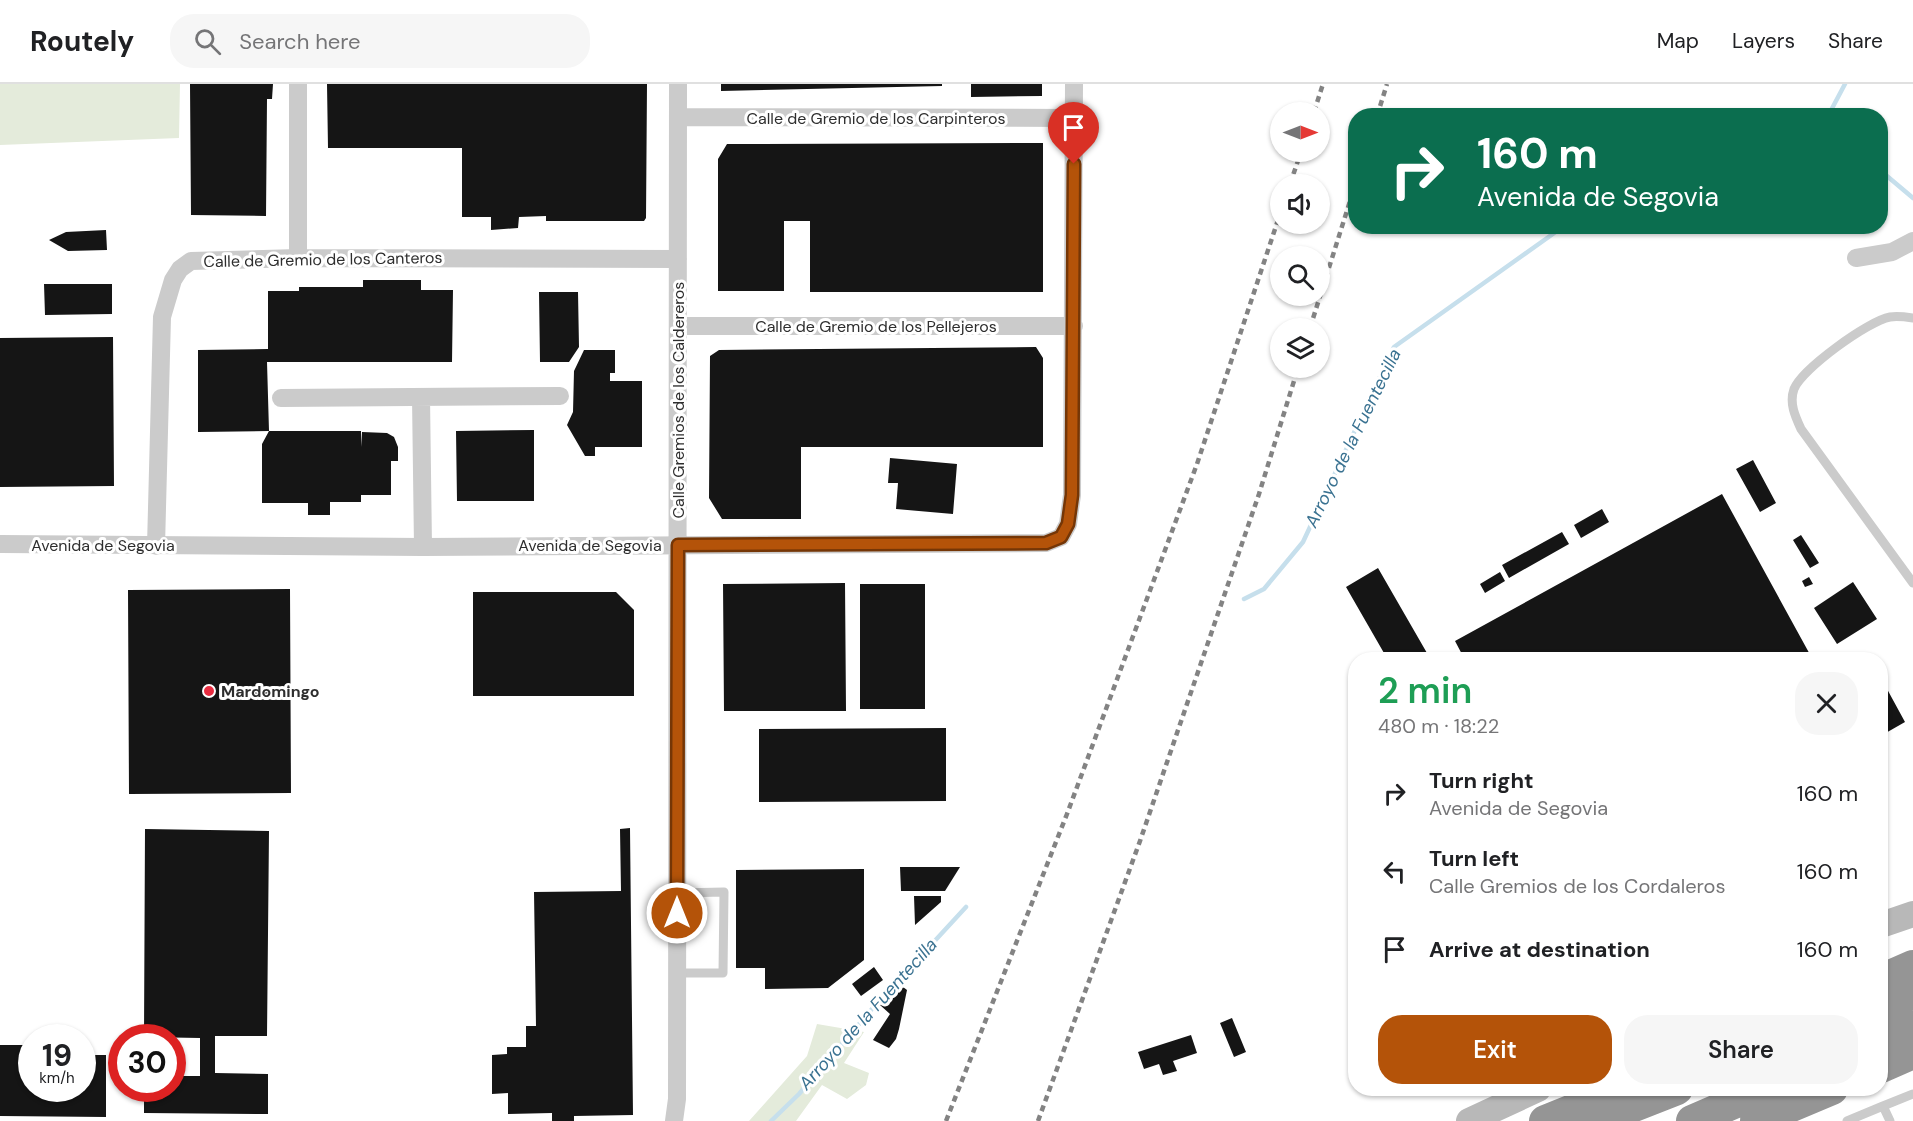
<!DOCTYPE html>
<html lang="en">
<head>
<meta charset="utf-8">
<style>
	body { margin:0; font-family:"DM Sans",sans-serif; background:#f6f6f6; color:#202124; height:100vh; display:flex; flex-direction:column; font-size:22px; white-space:nowrap }
	* { box-sizing:border-box; margin:0 }
	p { font-size:20px; color:#757577 }
	.icon { flex:none; width:33px; height:33px; fill:none; stroke:currentColor; stroke-width:2; stroke-linecap:round; stroke-linejoin:round }
	.map { position:relative; flex:1; overflow:hidden }
	.side { position:absolute; left:1348px; top:568px; width:540px; height:444px; display:flex; flex-direction:column; background:#fff; border-radius:24px; box-shadow:0 2px 4px #0004 }
	.side>* { flex:none }
	.guide { position:absolute; left:1348px; top:24px; width:540px; height:126px; border-radius:24px; box-shadow:0 2px 4px #0004; background:#0b6e4f; color:#fff; overflow:hidden }
	.needle { width:39px; rotate:90deg }
	.tools { position:absolute; left:1270px; top:18px; display:grid; gap:12px }
	.tools a { display:grid; place-items:center; width:60px; height:60px; border-radius:50%; background:#fff; box-shadow:0 2px 4px #0004; font-size:30px }
	.speed { position:absolute; left:18px; top:940px; display:flex; gap:12px; font-size:30px; font-weight:700; text-align:center }
	.speed>* { display:grid; place-content:center; width:78px; height:78px; border-radius:50%; background:#fff; box-shadow:0 2px 4px #0004; line-height:1 }
	.speed small { font-size:15px; font-weight:400 }
	.speed .limit { border:9px solid #d22; background:#fff; color:#111 }
	.pin { position:absolute; display:grid; place-items:center; width:51px; height:51px; color:#fff; margin:-62px -26px; border-radius:50% 50% 50% 0; rotate:-45deg; box-shadow:0 0 6px #0007 }
	.pin .icon { rotate:45deg }
	.me { position:absolute; width:66px; margin:-33px; rotate:0deg; stroke-linejoin:round; filter:drop-shadow(0 0 4px #0008) }
	.turn { display:flex; align-items:center; gap:21px; height:126px; padding:0 30px; font-size:27px }
	.turn .icon { width:78px; height:78px; stroke-width:2.5 }
	.turn b { display:block; font-size:42px; line-height:51px }
	.round { display:grid; place-items:center; flex:none; width:63px; height:63px; border-radius:24px; background:#f6f6f6 }
	.overview { display:flex; align-items:center; justify-content:space-between; height:102px; padding:0 30px }
	h1 { font-size:36px; font-weight:600; line-height:45px; color:#1e9e55 }
	.cta { display:flex; gap:12px; margin-top:auto; padding:12px 30px }
	.cta a { flex:1; height:69px; border-radius:24px; background:#b45309; color:#fff; font-size:24px; font-weight:600; line-height:69px; text-align:center }
	.cta a+a { background:#f6f6f6; color:#202124 }
	ul { padding:0; list-style:none }
	li { display:flex; align-items:center; gap:18px; height:78px; padding:0 30px }
	li div { flex:1 }
	li b { display:block; font-size:22px }
	li em { font-style:normal }
	header { display:flex; align-items:center; gap:36px; box-sizing:border-box; height:84px; padding:0 30px; background:#fff; border-bottom:2px solid #e0e0e0 }
	header strong { font-size:28px }
	nav { display:flex; gap:33px; margin-inline-start:auto; font-size:21px }
	.search { width:420px; height:54px; background:#f6f6f6; display:flex; align-items:center; gap:15px; box-sizing:border-box; padding:0 21px; border-radius:24px; color:#757577; font-size:22px }
	.map>svg:first-child { display:block }
</style>
</head>
<body>
<header>
<strong>Routely</strong>
<div class="search"><svg class="icon" aria-label="search" viewBox="0 0 24 24"><circle cx="10" cy="10" r="6"/><path d="M15 15l6 6"/></svg>Search here</div>
<nav><a>Map</a><a>Layers</a><a>Share</a></nav>
</header>
<div class="map">
<svg width="1913" height="1037" viewBox="0 0 1913 1037">
	<rect width="100%" height="100%" fill="#fff"/>
	<!-- green -->
	<path fill="#e4ebdb" d="M0,0H180L179,54L0,61Z
		M817,940L864,948L844,979L869,989L866,1001L847,1015L822,1001L796,1037H749L807,972Z"/>
	<g fill="none" stroke-linecap="round" stroke-linejoin="round">
		<!-- stream -->
		<path stroke="#c6dfec" stroke-width="4.5" d="M1828,32L1845,0
			M1881,87L1913,114
			M1244,515L1264,505L1303,458L1394,263L1564,142
			M771,1037L799,1010L872,925L966,823"/>
	</g>
	<!-- building -->
	<path fill="#151515" d="M190,0H273L272,15H267L266,132L191,131Z
		M327,0H647L646,134L644,137H546V132L519,133L518,144L491,146V133H462V64H328Z
		M721,0H942V2L721,7Z
		M971,0H1042V12L971,13Z
		M1043,59V208H810V137H784V207H718V75L727,60Z
		M106,146L107,166L68,167L49,156L66,148Z
		M363,196H421V206H453L452,278H267L269,347L198,348V266L268,265V207H299V203H363Z
		M44,200H112V230L45,231Z
		M539,208H578L579,263L569,278H540Z
		M113,253L114,402L0,403V254Z
		M1036,263L1043,274V363H801V435H722L709,414L710,272L719,266Z
		M584,266H615V289H610V297H642V363H595V372H585L567,341L573,328L574,287Z
		M534,346V417H457L456,347Z
		M269,347H361V363L362,348L387,349L394,353L398,363V377H391V411H361V418H330V431H308V419H262V360Z
		M890,374L957,380L953,430L896,425L898,399H888Z
		M1753,376L1776,419L1760,428L1736,385Z
		M1722,410L1813,576H1465L1455,557Z
		M1602,425L1609,438L1581,454L1574,441Z
		M1562,448L1569,460L1509,494L1502,481Z
		M1801,451L1819,479L1810,484L1793,456Z
		M1378,484L1431,576H1388L1346,503Z
		M1500,488L1505,497L1485,509L1480,500Z
		M1809,493L1813,500L1805,503L1802,497Z
		M1853,498L1877,535L1837,560L1814,524Z
		M845,499L846,627H724L723,500Z
		M860,500H925V625H860Z
		M290,505L291,709L129,710L128,506Z
		M473,508H616L634,526V612H473Z
		M1881,594L1905,638L1884,650L1881,644Z
		M946,644V717L759,718V645Z
		M630,744L633,1031L574,1032V1037H552V1029L508,1030V1009L492,1010V971L507,970V963H526V942H536L534,808L621,807L620,745Z
		M145,745L269,747L267,952H215V989L268,990V1030L144,1029V1005H172V992H200V954L144,953Z
		M900,783H960L945,807H901Z
		M864,785V876L828,904L765,905V884H736V786Z
		M914,812H941V818L915,841Z
		M874,883L883,896L861,912L852,900Z
		M903,903L907,906L899,945L896,955L889,964L873,956L890,930L880,921L889,911L892,915Z
		M1232,934L1246,968L1234,973L1220,939Z
		M1191,951L1197,969L1173,977L1177,987L1163,991L1159,980L1144,985L1138,968Z
		M0,961H32V1005H82V971H106V1033L0,1032Z"/>
	<g fill="none" stroke-linecap="round" stroke-linejoin="round">
		<!-- lane -->
		<path stroke="#cbcbcb" stroke-width="9" d="M1913,234C1906,233 1897,232 1890,233C1868,237 1802,285 1794,305C1789,319 1795,332 1801,345L1913,499
			M677,889H723L724,808L677,809
			M1883,1022L1913,1010
			M1847,1037L1883,1022L1890,1037"/>
		<!-- street -->
		<path stroke="#cbcbcb" stroke-width="18" d="M298,0V174
			M678,33L1074,34
			M1856,174L1892,168L1913,157
			M678,242H1074
			M421,313L423,463
			M281,314L560,312
			M0,460L423,463L1046,459L1061,453L1068,440L1072,411L1074,0
			M156,462L162,233L173,196L180,185L191,177L298,174L678,175
			M674,1037L677,1015L678,0"/>
		<!-- secondary -->
		<path stroke="#b8b8b8" stroke-width="26" d="M1881,841L1913,830
			M1469,1037L1538,1005"/>
		<!-- highway -->
		<path stroke="#959595" stroke-width="32" d="M1881,896L1913,882
			M1881,922L1913,909
			M1881,956L1913,942
			M1881,983L1913,969
			M1545,1037L1617,1008
			M1596,1037L1677,1005
			M1692,1037L1766,1005
			M1756,1037L1832,1005"/>
		<!-- rail -->
		<path stroke="#838383" stroke-width="4.5" stroke-dasharray="6 4.5" stroke-linecap="butt" d="M1314,28L1323,0
			M1377,32L1387,0
			M1290,100L1301,68
			M1310,244L1356,98
			M946,1037L1067,730L1197,380L1281,127
			M1038,1037L1140,757L1259,410L1298,284"/>
	</g>
	<g fill="none" stroke-linecap="round" stroke-linejoin="round">
		<defs>
			<path id="route" d="M677,829L678,461L1046,459L1061,453L1068,440L1072,411L1074,80"/>
		</defs>
		<!-- route casing -->
		<use href="#route" stroke="#753606" stroke-width="15"/>
		<!-- route -->
		<use href="#route" stroke="#b45309" stroke-width="10"/>
	</g>
	<!-- markers -->
	<circle fill="#e82c40" stroke="#fff" stroke-width="2" cx="209" cy="607" r="6"/>
	<g text-anchor="middle" stroke-width="6" stroke-linejoin="round" paint-order="stroke">
		<!-- street labels -->
		<g font-size="16" fill="#2e2e2e" stroke="#fff">
			<text x="876" y="40">Calle de Gremio de los Carpinteros</text>
			<text transform="translate(323 175) rotate(-1)" y="6">Calle de Gremio de los Canteros</text>
			<text x="876" y="248">Calle de Gremio de los Pellejeros</text>
			<text transform="translate(678 316) rotate(-90)" y="6">Calle Gremios de los Caldereros</text>
			<text x="103" y="467">Avenida de Segovia</text>
			<text x="590" y="467">Avenida de Segovia</text>
		</g>
		<!-- poi labels -->
		<g font-size="16" font-weight="bold" fill="#2e2e2e" stroke="#fff" text-anchor="start">
			<text x="221" y="613">Mardomingo</text>
		</g>
		<!-- water labels -->
		<g font-size="18" font-style="italic" fill="#3a7291" stroke="#fff">
			<text transform="translate(1353 354) rotate(-64)" y="6">Arroyo de la Fuentecilla</text>
			<text transform="translate(868 930) rotate(-48)" y="6">Arroyo de la Fuentecilla</text>
		</g>
	</g>
</svg>
<div class="tools">
<a><svg class="needle" viewBox="-14 -14 28 28"><path d="M0-13l5 13h-10z" fill="#e53935"/><path d="M0 13l5-13h-10z" fill="#757577"/></svg></a>
<a><svg class="icon" aria-label="sound" viewBox="0 0 24 24"><path d="M4 9h4l5-4v14l-5-4H4zM17 9q2 3 0 6"/></svg></a>
<a><svg class="icon" aria-label="search" viewBox="0 0 24 24"><circle cx="10" cy="10" r="6"/><path d="M15 15l6 6"/></svg></a>
<a><svg class="icon" aria-label="layers" viewBox="0 0 24 24"><path d="M12 4l9 5-9 5-9-5zM3 14l9 5 9-5"/></svg></a>
</div>
<div class="speed"><div>19<small>km/h</small></div><div class="limit">30</div></div>
<div class="pin" style="left:1074px;top:80px;background:#d93025"><svg class="icon" aria-label="arrive" viewBox="0 0 24 24"><path d="M6 21V4h12l-3 4 3 4H6"/></svg></div>
<svg class="me" style="left:677px;top:829px" viewBox="-20 -20 40 40"><circle r="17" fill="#b45309" stroke="#fff" stroke-width="3"/><path d="M0-11L8 9 0 5-8 9z" fill="#fff"/></svg>
<div class="guide">
<div class="turn"><svg class="icon" aria-label="right" viewBox="0 0 24 24"><path d="M7 20v-9h11M14 6l5 5-5 5"/></svg><div><b>160 m</b>Avenida de Segovia</div></div>
</div>
<section class="side">
<div class="overview"><div><h1>2 min</h1><p>480 m · 18:22</p></div><a class="round"><svg class="icon" aria-label="close" viewBox="0 0 24 24"><path d="M6 6l12 12M18 6L6 18"/></svg></a></div>
<ul>
<li><svg class="icon" aria-label="right" viewBox="0 0 24 24"><path d="M7 20v-9h11M14 6l5 5-5 5"/></svg><div><b>Turn right</b><p>Avenida de Segovia</p></div><em>160 m</em></li>
<li><svg class="icon" aria-label="left" viewBox="0 0 24 24"><path d="M17 20v-9H6M10 6l-5 5 5 5"/></svg><div><b>Turn left</b><p>Calle Gremios de los Cordaleros</p></div><em>160 m</em></li>
<li><svg class="icon" aria-label="arrive" viewBox="0 0 24 24"><path d="M6 21V4h12l-3 4 3 4H6"/></svg><div><b>Arrive at destination</b></div><em>160 m</em></li>
</ul>
<div class="cta"><a>Exit</a><a>Share</a></div>
</section>
</div>
</body>
</html>
